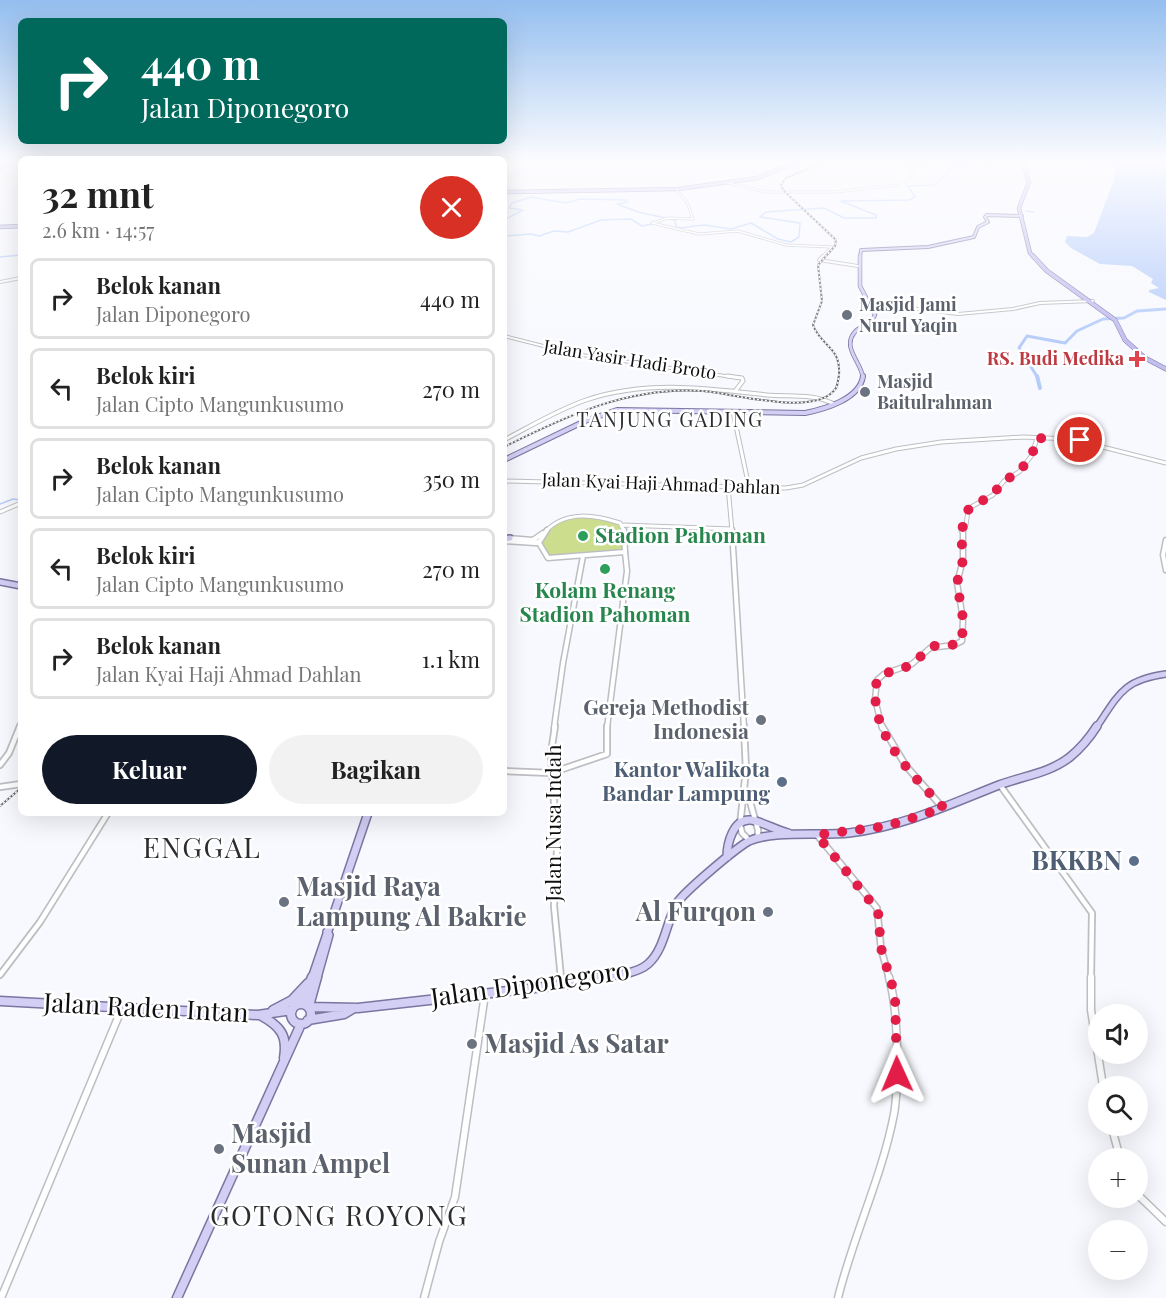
<!DOCTYPE html>
<html lang="id">
<head>
<meta charset="utf-8">
<style>
	body { margin:0; font-family:"Playfair Display",serif; background:#f2f2f2; color:#222; height:100vh; display:flex; flex-direction:column; font-size:22px; white-space:nowrap }
	* { box-sizing:border-box; margin:0 }
	p { font-size:20px; color:#767676 }
	.icon { flex:none; width:33px; height:33px; fill:none; stroke:currentColor; stroke-width:2; stroke-linecap:round; stroke-linejoin:round }
	.map { position:relative; flex:1; overflow:hidden }
	.side { position:absolute; left:18px; top:156px; width:489px; height:660px; display:flex; flex-direction:column; background:#fff; border-radius:9px; box-shadow:0 6px 24px #0002 }
	.side>* { flex:none }
	.hud { position:absolute; left:18px; top:18px; width:489px; height:126px; border-radius:9px; box-shadow:0 6px 24px #0002; background:#00695c; color:#fff; overflow:hidden }
	.fabs { position:absolute; left:1088px; top:1004px; display:grid; gap:12px }
	.fabs a { display:grid; place-items:center; width:60px; height:60px; border-radius:50%; background:#fff; box-shadow:0 6px 24px #0002; font-size:30px }
	.pin { position:absolute; display:grid; place-items:center; width:51px; height:51px; color:#fff; margin:-26px; border:3px solid #fff; border-radius:50%; box-shadow:0 2px 6px #0007 }
	.me { position:absolute; width:66px; margin:-33px; rotate:359deg; stroke-linejoin:round; filter:drop-shadow(0 0 4px #0008) }
	.turn { display:flex; align-items:center; gap:21px; height:126px; padding:0 24px; font-size:27px }
	.turn .icon { width:78px; height:78px; stroke-width:2.5 }
	.turn b { display:block; font-size:42px; line-height:51px }
	.round { display:grid; place-items:center; flex:none; width:63px; height:63px; border-radius:32px; background:#f2f2f2 }
	.summary { display:flex; align-items:center; justify-content:space-between; height:102px; padding:0 24px }
	h1 { font-size:36px; font-weight:700; line-height:45px }
	.cta { display:flex; gap:12px; margin-top:auto; padding:12px 24px }
	.cta a { flex:1; height:69px; border-radius:36px; background:#111827; color:#fff; font-size:24px; font-weight:700; line-height:69px; text-align:center }
	.cta a+a { background:#f2f2f2; color:#222 }
	ul { padding:0; list-style:none }
	li { display:flex; align-items:center; gap:18px; height:81px; margin:0 12px 9px; padding:0 12px; border:3px solid #e0e0e0; border-radius:9px }
	li div { flex:1 }
	li b { display:block; font-size:22px }
	li em { font-style:normal }
	.map>svg:first-child { display:block }
</style>
</head>
<body>
<div class="map">
<svg width="1166" height="1298" viewBox="0 0 1166 1298">
	<rect width="100%" height="100%" fill="#f8f9fe"/>
	<!-- green -->
	<path fill="#cddd8e" d="M592,516L623,525L625,552L548,558L541,542L545,529L561,520Z"/>
	<!-- water -->
	<path fill="#b6cdfa" d="M1110,162H1166V300L1149,292V290L1159,288L1151,283L1153,279L1132,266L1100,264L1071,248L1065,242L1067,236L1087,237L1094,233L1115,177V168Z"/>
	<g fill="none" stroke-linecap="round" stroke-linejoin="round">
		<!-- stream -->
		<path stroke="#b6cdfa" stroke-width="1.5" d="M1088,162L1109,164
			M1026,211L1034,212
			M504,220L523,210L509,208L512,203L531,197L566,203L580,199L625,200L628,202L617,204L638,212L675,220L676,227L679,228L704,225L731,229L751,223L778,239L791,242L799,237L800,223L760,217L766,212L824,208L844,218H876V215L841,201L909,200L915,197L908,186L935,185L948,173L950,166L997,163L994,162
			M504,236L531,234L539,236L554,231L568,232L601,220L631,219L642,226L652,224
			M0,257L21,255
			M0,504L13,499L20,500L21,505"/>
		<!-- river-far1 -->
		<path stroke="#b6cdfa" stroke-width="3" d="M1038,378L1019,348L1027,336L1065,343L1077,331L1103,319L1124,318L1137,311L1166,309"/>
		<!-- river -->
		<path stroke="#b6cdfa" stroke-width="4" d="M1037,376L1040,388"/>
		<defs>
			<path id="tertiary-far5" d="M724,182L766,192H834L898,185L913,176L907,169L941,162
				M652,223L699,234L738,231L786,245L832,247
				M653,223L668,218L693,219L688,204L676,189
				M822,257L831,248"/>
			<path id="tertiary-far4" d="M819,260L858,266
				M819,260L823,256
				M0,282L21,278
				M504,336L575,354L739,378"/>
			<path id="tertiary-far3" d="M727,376L742,378L743,381L736,390
				M733,412L749,487
				M504,440C531,426 557,410 586,400C646,380 705,388 767,395C791,397 812,393 834,404
				M961,531L966,525L968,511L971,507L993,495L1004,481L1019,472L1032,455L1037,438"/>
			<path id="tertiary-far2" d="M1166,540L1163,555L1166,570
				M19,728L21,724
				M554,728L563,663L583,556
				M607,728L627,571L625,552
				M882,728L875,699L877,680L884,674L912,664L930,648L954,645L962,641L963,619L957,583L963,560V530"/>
			<path id="tertiary-far1" d="M555,726L551,753L557,850L554,906L561,978
				M882,726L906,766L943,808
				M0,765L9,753L20,726
				M504,771L551,773L607,754V726
				M0,787L21,784
				M817,835L877,908L881,948L889,978
				M0,975L40,922L108,813"/>
			<path id="tertiary" d="M561,977L562,984
				M1,1298L122,1008
				M424,1298L439,1242L455,1197L485,994
				M838,1298C853,1236 882,1177 894,1114C898,1091 897,1068 897,1045C896,1021 895,1000 889,977"/>
			<path id="secondary-far4" d="M869,303L958,314L1013,309L1040,303L1093,301"/>
			<path id="secondary-far3" d="M504,481L786,488L803,485L861,458L896,449L941,442L1023,437L1071,439L1166,463
				M728,486L732,531
				M0,512L21,503
				M623,525L732,529
				M546,531C566,510 595,515 620,523L624,531"/>
			<path id="secondary-far2" d="M547,530L540,541L535,543H539L548,558L625,552L624,530
				M732,530L744,728
				M508,538L533,540L543,533
				M504,541L535,543"/>
			<path id="secondary-far1" d="M744,726L746,770L740,825L742,833L749,840
				M1000,785L1092,913L1091,978
				M747,791L758,830V838"/>
			<path id="secondary" d="M1091,977V1010L1103,1086
				M1111,1125L1120,1158
				M1137,1194L1166,1222"/>
			<path id="primary-far5" d="M0,168L16,162
				M860,257L861,250L928,247L974,237L978,227L988,222L985,217L987,215L1022,216"/>
			<path id="primary-far4" d="M860,256V286L875,315C871,325 860,325 854,333C842,348 862,363 863,378"/>
			<path id="primary-far3" d="M504,460L585,421L617,410L805,413C825,409 860,399 863,376"/>
			<path id="primary-far2" d="M504,539L510,538
				M0,582L21,586
				M1096,728C1119,694 1123,680 1166,674"/>
			<path id="primary-far1" d="M727,857C727,844 733,818 751,820C763,822 776,830 788,833
				M312,978L368,813
				M317,978L329,935L327,932
				M596,978C612,975 635,975 648,964C665,949 666,922 677,903C685,891 736,848 749,841C774,830 821,836 849,833C905,826 948,805 999,785C1023,776 1050,773 1070,757C1081,748 1090,737 1097,726"/>
			<path id="primary" d="M0,1001L258,1015L292,1010
				M291 1014a10 10 0 1 1 20 0a10 10 0 1 1-20 0Z
				M299,1004L305,996L312,977
				M309,1006L317,977
				M310,1007L358,1008L562,985L604,977
				M273,1010L292,1000L308,983
				M260,1015C280,1026 288,1035 284,1058
				M308,1020L344,1014L354,1008
				M177,1298L301,1024"/>
			<path id="trunk-far1" d="M1022,162L1029,182L1019,208L1030,253L1034,257
				M504,192L678,189L758,178L796,162
				M0,227L21,226"/>
			<path id="trunk" d="M1033,256L1047,271L1115,320L1125,340L1145,358L1166,369"/>
		</defs>
		<!-- tertiary-far5 casing -->
		<use href="#tertiary-far5" stroke="#bdbec3" stroke-width="3"/>
		<!-- tertiary-far4 casing -->
		<use href="#tertiary-far4" stroke="#bdbec3" stroke-width="4"/>
		<!-- tertiary-far3 casing -->
		<use href="#tertiary-far3" stroke="#bdbec3" stroke-width="5"/>
		<!-- tertiary-far2 casing -->
		<use href="#tertiary-far2" stroke="#bdbec3" stroke-width="7"/>
		<!-- tertiary-far1 casing -->
		<use href="#tertiary-far1" stroke="#bdbec3" stroke-width="8"/>
		<!-- tertiary casing -->
		<use href="#tertiary" stroke="#bdbec3" stroke-width="9"/>
		<!-- secondary-far4 casing -->
		<use href="#secondary-far4" stroke="#bdbec3" stroke-width="4"/>
		<!-- secondary-far3 casing -->
		<use href="#secondary-far3" stroke="#bdbec3" stroke-width="5"/>
		<!-- secondary-far2 casing -->
		<use href="#secondary-far2" stroke="#bdbec3" stroke-width="7"/>
		<!-- secondary-far1 casing -->
		<use href="#secondary-far1" stroke="#bdbec3" stroke-width="8"/>
		<!-- secondary casing -->
		<use href="#secondary" stroke="#bdbec3" stroke-width="9"/>
		<!-- primary-far5 casing -->
		<use href="#primary-far5" stroke="#7a76a0" stroke-width="4"/>
		<!-- primary-far4 casing -->
		<use href="#primary-far4" stroke="#7a76a0" stroke-width="4.5"/>
		<!-- primary-far3 casing -->
		<use href="#primary-far3" stroke="#7a76a0" stroke-width="6"/>
		<!-- primary-far2 casing -->
		<use href="#primary-far2" stroke="#7a76a0" stroke-width="8"/>
		<!-- primary-far1 casing -->
		<use href="#primary-far1" stroke="#7a76a0" stroke-width="10"/>
		<!-- primary casing -->
		<use href="#primary" stroke="#7a76a0" stroke-width="11"/>
		<!-- trunk-far1 casing -->
		<use href="#trunk-far1" stroke="#7a76a0" stroke-width="4.5"/>
		<!-- trunk casing -->
		<use href="#trunk" stroke="#7a76a0" stroke-width="5"/>
		<!-- tertiary-far5 -->
		<use href="#tertiary-far5" stroke="#fff" stroke-width="1.5"/>
		<!-- tertiary-far4 -->
		<use href="#tertiary-far4" stroke="#fff" stroke-width="2"/>
		<!-- tertiary-far3 -->
		<use href="#tertiary-far3" stroke="#fff" stroke-width="3"/>
		<!-- tertiary-far2 -->
		<use href="#tertiary-far2" stroke="#fff" stroke-width="4"/>
		<!-- tertiary-far1 -->
		<use href="#tertiary-far1" stroke="#fff" stroke-width="4.5"/>
		<!-- tertiary -->
		<use href="#tertiary" stroke="#fff" stroke-width="6"/>
		<!-- secondary-far4 -->
		<use href="#secondary-far4" stroke="#fff" stroke-width="2"/>
		<!-- secondary-far3 -->
		<use href="#secondary-far3" stroke="#fff" stroke-width="3"/>
		<!-- secondary-far2 -->
		<use href="#secondary-far2" stroke="#fff" stroke-width="4"/>
		<!-- secondary-far1 -->
		<use href="#secondary-far1" stroke="#fff" stroke-width="4.5"/>
		<!-- secondary -->
		<use href="#secondary" stroke="#fff" stroke-width="6"/>
		<!-- primary-far5 -->
		<use href="#primary-far5" stroke="#d2cef4" stroke-width="2"/>
		<!-- primary-far4 -->
		<use href="#primary-far4" stroke="#d2cef4" stroke-width="3"/>
		<!-- primary-far3 -->
		<use href="#primary-far3" stroke="#d2cef4" stroke-width="4"/>
		<!-- primary-far2 -->
		<use href="#primary-far2" stroke="#d2cef4" stroke-width="5"/>
		<!-- primary-far1 -->
		<use href="#primary-far1" stroke="#d2cef4" stroke-width="7"/>
		<!-- primary -->
		<use href="#primary" stroke="#d2cef4" stroke-width="8"/>
		<!-- trunk-far1 -->
		<use href="#trunk-far1" stroke="#c3bef0" stroke-width="3"/>
		<!-- trunk -->
		<use href="#trunk" stroke="#c3bef0" stroke-width="4"/>
		<defs>
			<path id="rail" d="M504,447C568,415 630,386 703,391C732,393 817,418 836,388C838,384 838,380 839,375C841,346 821,347 813,325L822,301L818,265L835,246L836,240L784,191L781,185L786,178L823,162
				M0,806L21,788"/>
		</defs>
		<!-- rail casing -->
		<use href="#rail" stroke="#6a6b6e" stroke-width="2"/>
		<!-- rail -->
		<use href="#rail" stroke="#fff" stroke-width="1.5" stroke-dasharray="2" stroke-linecap="butt"/>
	</g>
	<!-- sky -->
	<linearGradient id="sky" x2="0" y2="1"><stop stop-color="#94beef"/><stop offset="0.47" stop-color="#fcfcff"/><stop offset="1" stop-color="#fcfcff" stop-opacity="0"/></linearGradient>
	<rect width="1166" height="344" fill="url(#sky)"/>
	<g fill="none" stroke-linecap="round" stroke-linejoin="round">
		<!-- route -->
		<path stroke="#e11d48" stroke-width="10" stroke-dasharray="0 18" d="M897,1074L895,995L881,948L878,911L817,835L887,826L944,808C912,775 866,731 877,680C885,670 901,671 912,664C923,657 924,647 939,645C948,644 955,647 962,641L963,619L957,583L963,560L961,532L969,508L993,495L1002,482L1019,472L1032,455L1037,438L1080,440"/>
	</g>
	<!-- markers -->
	<g fill="#6b7280" stroke="#fff" stroke-width="2">
		<circle cx="847" cy="315" r="6"/>
		<circle cx="865" cy="392" r="6"/>
		<circle cx="761" cy="720" r="6"/>
		<circle cx="284" cy="902" r="6"/>
		<circle cx="768" cy="912" r="6"/>
		<circle cx="472" cy="1044" r="6"/>
		<circle cx="219" cy="1149" r="6"/>
	</g>
	<path fill="#e0444e" stroke="#fff" stroke-width="2" d="M1134 350h6v6h6v6h-6v6h-6v-6h-6v-6h6z"/>
	<g fill="#2e9e5b" stroke="#fff" stroke-width="2">
		<circle cx="583" cy="536" r="6"/>
		<circle cx="605" cy="569" r="6"/>
	</g>
	<g fill="#5c6f8a" stroke="#fff" stroke-width="2">
		<circle cx="782" cy="782" r="6"/>
		<circle cx="1134" cy="861" r="6"/>
	</g>
	<g text-anchor="middle" stroke-width="5" stroke-linejoin="round" paint-order="stroke">
		<!-- far-worship labels -->
		<g font-size="18" font-weight="bold" fill="#5b616d" stroke="#fff" text-anchor="start">
			<text x="859" y="311">Masjid Jami<tspan x="859" dy="21">Nurul Yaqin</tspan></text>
			<text x="877" y="388">Masjid<tspan x="877" dy="21">Baitulrahman</tspan></text>
		</g>
		<!-- far-health labels -->
		<g font-size="18" font-weight="bold" fill="#be3a42" stroke="#fff" text-anchor="end">
			<text x="1124" y="365">RS. Budi Medika</text>
		</g>
		<!-- far-street labels -->
		<g font-size="18" fill="#0e0e10" stroke="#fff">
			<text transform="translate(630 360) rotate(9)" y="6">Jalan Yasir Hadi Broto</text>
			<text transform="translate(661 484) rotate(2)" y="6">Jalan Kyai Haji Ahmad Dahlan</text>
		</g>
		<!-- far-quarter labels -->
		<g font-size="20" letter-spacing="1.5" fill="#2c2d30" stroke="#fff">
			<text x="670" y="427">TANJUNG GADING</text>
		</g>
		<!-- leisure labels -->
		<g font-size="21" font-weight="bold" fill="#27864d" stroke="#fff" text-anchor="start">
			<text x="595" y="543">Stadion Pahoman</text>
			<text x="605" y="598" text-anchor="middle">Kolam Renang<tspan x="605" dy="24">Stadion Pahoman</tspan></text>
		</g>
		<!-- worship labels -->
		<g font-size="21" font-weight="bold" fill="#5b616d" stroke="#fff" text-anchor="end">
			<text x="749" y="715">Gereja Methodist<tspan x="749" dy="24">Indonesia</tspan></text>
		</g>
		<!-- service labels -->
		<g font-size="21" font-weight="bold" fill="#4e5e75" stroke="#fff" text-anchor="end">
			<text x="770" y="777">Kantor Walikota<tspan x="770" dy="24">Bandar Lampung</tspan></text>
		</g>
		<!-- street labels -->
		<g font-size="21" fill="#0e0e10" stroke="#fff">
			<text transform="translate(554 823) rotate(-90)" y="7">Jalan Nusa Indah</text>
		</g>
		<!-- near-service labels -->
		<g font-size="26" font-weight="bold" fill="#4e5e75" stroke="#fff" text-anchor="end">
			<text x="1122" y="870">BKKBN</text>
		</g>
		<!-- near-worship labels -->
		<g font-size="26" font-weight="bold" fill="#5b616d" stroke="#fff" text-anchor="start">
			<text x="296" y="896">Masjid Raya<tspan x="296" dy="30">Lampung Al Bakrie</tspan></text>
			<text x="756" y="921" text-anchor="end">Al Furqon</text>
			<text x="484" y="1053">Masjid As Satar</text>
			<text x="231" y="1143">Masjid<tspan x="231" dy="30">Sunan Ampel</tspan></text>
		</g>
		<!-- near-street labels -->
		<g font-size="26" fill="#0e0e10" stroke="#fff">
			<text transform="translate(530 984) rotate(-8)" y="9">Jalan Diponegoro</text>
			<text transform="translate(146 1008) rotate(3)" y="9">Jalan Raden Intan</text>
		</g>
		<!-- near-quarter labels -->
		<g font-size="28" letter-spacing="1.5" fill="#2c2d30" stroke="#fff">
			<text x="202" y="858">ENGGAL</text>
			<text x="339" y="1226">GOTONG ROYONG</text>
		</g>
	</g>
</svg>
<div class="fabs">
<a><svg class="icon" aria-label="sound" viewBox="0 0 24 24"><path d="M4 9h4l5-4v14l-5-4H4zM17 9q2 3 0 6"/></svg></a>
<a><svg class="icon" aria-label="search" viewBox="0 0 24 24"><circle cx="10" cy="10" r="6"/><path d="M15 15l6 6"/></svg></a>
<a>+</a>
<a>−</a>
</div>
<div class="pin" style="left:1080px;top:440px;background:#d93025"><svg class="icon" aria-label="arrive" viewBox="0 0 24 24"><path d="M6 21V4h12l-3 4 3 4H6"/></svg></div>
<svg class="me" style="left:897px;top:1074px" viewBox="-20 -20 40 40"><path d="M0-17L14 15 0 8-14 15z" fill="#e11d48" stroke="#fff" stroke-width="4"/></svg>
<div class="hud">
<div class="turn"><svg class="icon" aria-label="right" viewBox="0 0 24 24"><path d="M7 20v-9h11M14 6l5 5-5 5"/></svg><div><b>440 m</b>Jalan Diponegoro</div></div>
</div>
<section class="side">
<div class="summary"><div><h1>32 mnt</h1><p>2.6 km · 14:57</p></div><a class="round" style="background:#d93025;color:#fff"><svg class="icon" aria-label="close" viewBox="0 0 24 24"><path d="M6 6l12 12M18 6L6 18"/></svg></a></div>
<ul>
<li><svg class="icon" aria-label="right" viewBox="0 0 24 24"><path d="M7 20v-9h11M14 6l5 5-5 5"/></svg><div><b>Belok kanan</b><p>Jalan Diponegoro</p></div><em>440 m</em></li>
<li><svg class="icon" aria-label="left" viewBox="0 0 24 24"><path d="M17 20v-9H6M10 6l-5 5 5 5"/></svg><div><b>Belok kiri</b><p>Jalan Cipto Mangunkusumo</p></div><em>270 m</em></li>
<li><svg class="icon" aria-label="right" viewBox="0 0 24 24"><path d="M7 20v-9h11M14 6l5 5-5 5"/></svg><div><b>Belok kanan</b><p>Jalan Cipto Mangunkusumo</p></div><em>350 m</em></li>
<li><svg class="icon" aria-label="left" viewBox="0 0 24 24"><path d="M17 20v-9H6M10 6l-5 5 5 5"/></svg><div><b>Belok kiri</b><p>Jalan Cipto Mangunkusumo</p></div><em>270 m</em></li>
<li><svg class="icon" aria-label="right" viewBox="0 0 24 24"><path d="M7 20v-9h11M14 6l5 5-5 5"/></svg><div><b>Belok kanan</b><p>Jalan Kyai Haji Ahmad Dahlan</p></div><em>1.1 km</em></li>
</ul>
<div class="cta"><a>Keluar</a><a>Bagikan</a></div>
</section>
</div>
</body>
</html>
